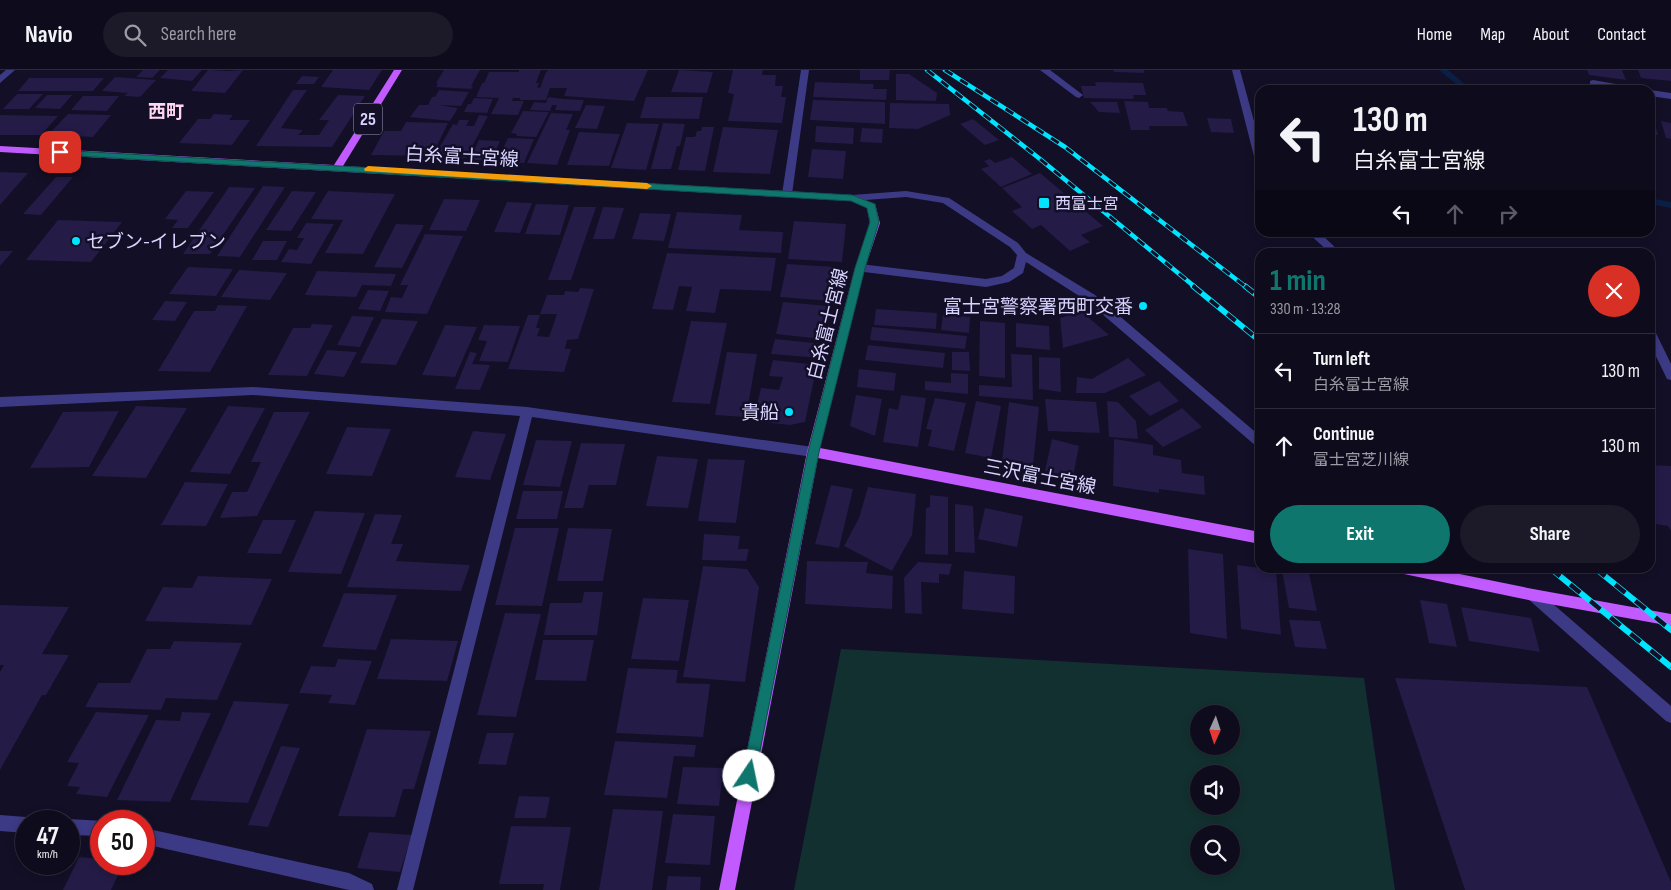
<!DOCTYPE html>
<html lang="en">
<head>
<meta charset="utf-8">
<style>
	body { margin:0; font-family:"Sofia Sans Condensed","Noto Sans JP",sans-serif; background:#1c1929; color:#f1f3f6; height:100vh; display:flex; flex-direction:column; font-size:19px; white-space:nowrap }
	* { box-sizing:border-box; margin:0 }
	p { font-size:16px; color:#9b9ba3 }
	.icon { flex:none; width:28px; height:28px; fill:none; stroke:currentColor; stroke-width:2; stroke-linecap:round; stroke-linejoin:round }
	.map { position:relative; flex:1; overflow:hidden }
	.details { position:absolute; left:1255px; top:178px; width:400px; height:325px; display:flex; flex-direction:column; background:#0e0b1c; border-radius:15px; box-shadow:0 2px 8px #0003,0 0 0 1px #2e2b3b }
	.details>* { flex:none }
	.top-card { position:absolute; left:1255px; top:15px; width:400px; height:152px; border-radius:15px; box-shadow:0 2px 8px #0003,0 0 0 1px #2e2b3b; background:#0e0b1c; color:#f1f3f6; overflow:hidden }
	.needle { width:32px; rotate:183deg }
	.fabs { position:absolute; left:1190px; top:635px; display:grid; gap:10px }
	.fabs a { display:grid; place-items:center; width:50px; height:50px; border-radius:50%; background:#0e0b1c; box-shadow:0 2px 8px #0003,0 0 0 1px #2e2b3b; font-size:25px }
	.speed { position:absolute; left:15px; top:740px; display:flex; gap:10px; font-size:25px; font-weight:700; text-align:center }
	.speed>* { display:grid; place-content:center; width:65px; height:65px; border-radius:50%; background:#0e0b1c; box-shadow:0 2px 8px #0003,0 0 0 1px #2e2b3b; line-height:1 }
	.speed small { font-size:12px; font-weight:400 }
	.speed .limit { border:8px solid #d22; background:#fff; color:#111 }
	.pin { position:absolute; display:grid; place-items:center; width:42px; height:42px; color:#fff; margin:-21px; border-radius:10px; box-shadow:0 2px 8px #0006 }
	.me { position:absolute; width:55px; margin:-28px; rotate:11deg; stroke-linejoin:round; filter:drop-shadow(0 0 4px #0008) }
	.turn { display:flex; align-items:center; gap:18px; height:105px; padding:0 15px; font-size:22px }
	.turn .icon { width:65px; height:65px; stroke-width:2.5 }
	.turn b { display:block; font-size:35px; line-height:42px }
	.lanes { display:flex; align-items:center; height:48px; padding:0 15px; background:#0003; justify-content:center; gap:25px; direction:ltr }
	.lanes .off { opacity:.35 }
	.round { display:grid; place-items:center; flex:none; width:52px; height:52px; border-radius:26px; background:#1c1929 }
	.summary { display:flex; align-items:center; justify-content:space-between; height:85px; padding:0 15px }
	h1 { font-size:30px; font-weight:700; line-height:38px; color:#0f766e }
	.button { display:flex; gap:10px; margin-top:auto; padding:10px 15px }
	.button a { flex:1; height:58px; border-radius:30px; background:#0f766e; color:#fff; font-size:20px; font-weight:700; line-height:58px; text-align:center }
	.button a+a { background:#1c1929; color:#f1f3f6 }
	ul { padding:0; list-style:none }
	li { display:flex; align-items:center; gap:15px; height:75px; padding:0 15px; border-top:1px solid #2e2b3b }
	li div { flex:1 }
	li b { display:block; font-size:19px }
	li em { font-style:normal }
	header { display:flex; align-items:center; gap:30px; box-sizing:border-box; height:70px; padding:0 25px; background:#0e0b1c; border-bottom:1px solid #2e2b3b }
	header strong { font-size:24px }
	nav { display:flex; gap:28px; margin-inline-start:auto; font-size:18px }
	.search { width:350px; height:45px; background:#1c1929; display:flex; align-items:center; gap:12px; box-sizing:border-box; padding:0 18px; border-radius:28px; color:#9b9ba3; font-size:19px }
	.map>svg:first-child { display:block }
</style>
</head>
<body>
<header>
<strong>Navio</strong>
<div class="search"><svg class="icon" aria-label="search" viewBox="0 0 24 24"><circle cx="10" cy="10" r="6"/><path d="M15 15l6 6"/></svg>Search here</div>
<nav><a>Home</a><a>Map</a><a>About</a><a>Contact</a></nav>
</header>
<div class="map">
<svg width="1671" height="820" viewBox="0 0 1671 820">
	<rect width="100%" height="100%" fill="#130f26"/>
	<!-- green -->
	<path fill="#12302f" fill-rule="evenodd" d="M841,579L1364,608L1395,820H794ZM1199,644H1231V676H1199ZM1199,704H1231V736H1199ZM1199,764H1231V796H1199Z"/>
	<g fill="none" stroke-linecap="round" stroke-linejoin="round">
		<!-- stream -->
		<path fill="#0a1f44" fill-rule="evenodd" d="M1439,0H1448L1472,20H1463Z
			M1650,128L1671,132V138L1650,134Z"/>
	</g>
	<!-- building -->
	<path fill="#241b47" d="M143,0H160L152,8L136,7Z
		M168,0H202L192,11L160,8Z
		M208,0L229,1L243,0L225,23L191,21Z
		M333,0H382L369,20L321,17Z
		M444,0H480L471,16H473L471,19L436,17L438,13H436Z
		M519,0H541L536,13H539L537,17L540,18L546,2L549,0H648L634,31L564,26L567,18H550L546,30H520V28H513L512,31H524L518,45L491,44L499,28L476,27L482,13H484L489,2H519Z
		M679,0L713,2L707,23L671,22Z
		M733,0H763L762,5H776L775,16H783L781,27H786L782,53L728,51L734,24L728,23Z
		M860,0H890L889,10H860Z
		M1114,0H1144V3L1114,2Z
		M1587,0H1622L1626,10L1589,5Z
		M1638,0H1671V11L1641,8Z
		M896,4H909L937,23L936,31L896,30Z
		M302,6L319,7L314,14H296Z
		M115,7L156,10L140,27L124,26L128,23L102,21Z
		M29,8H104L93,21H18Z
		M815,12L874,14L873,19H887L886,30L813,27Z
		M1095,12L1143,13L1146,25H1133L1134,29L1084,28L1081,16H1096Z
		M1270,15H1320L1322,20H1272Z
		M293,20H307L281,58L303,60L298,65H319L329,50H319L338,25L365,26L332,77L256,76Z
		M439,20L469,22L461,36L438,35L458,38L450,51L410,47L419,35H428L432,27H435Z
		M17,24H43L29,39H3Z
		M47,25H72L60,39L35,38Z
		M83,26H119L107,41L71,40Z
		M548,27L563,29L584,30L580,41L555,40L557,35H552L550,41L530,40L534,32L546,33Z
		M646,27H703L699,49L640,48Z
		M474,28L493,29L487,43L464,42L468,34H471Z
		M813,30L885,32V54L810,50Z
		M1124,31L1148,32L1149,38H1167L1168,41L1183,42L1188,56H1149L1150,60H1131Z
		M1090,32H1117L1120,43L1099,42Z
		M890,33L949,34L950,45L918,59L889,58Z
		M586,35L605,36L597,59L575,58Z
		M523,41L549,42L536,67L516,66L517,64L511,63Z
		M1650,42L1652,43L1658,65L1650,64Z
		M551,43L573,44L566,60H570L557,95L527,93Z
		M68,44L111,45L93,67L48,65Z
		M214,44L233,45L229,50H250L232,75L179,73L198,49H210Z
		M0,45L58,46L41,65H0Z
		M479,45L488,46L466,88L434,87L453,54L457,55L459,50H469L466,56H474Z
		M1207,48L1231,49L1234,63L1211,62Z
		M973,49L999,70L985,75L960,54Z
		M1661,51L1671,53V69L1666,68Z
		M406,52L448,53L432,86L371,85L384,61H401Z
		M627,53L659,54L646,100L611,98Z
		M663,53L685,54L680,76H677L671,99H651Z
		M816,56L854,58L853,74L815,72Z
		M702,57H714L705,101L678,100L686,67H695L697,61H701Z
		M723,57L778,60L770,104L713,102Z
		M862,58L883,59L882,73L860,72Z
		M579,62L620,64L609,96L567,95Z
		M508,68L534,69L524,93L497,91Z
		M479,70L500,71L495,82H498L494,91L469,90Z
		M812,79L846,81L843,109L808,107Z
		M1012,87L1032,104L1001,117L981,99L989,96L984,91L990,89L995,93Z
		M0,102L28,103L0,135Z
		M1040,103L1103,156L1081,165L1090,172L1070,181L1041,155L1032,159L1012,141L1022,137L1002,118Z
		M56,107H73L41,145L23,144Z
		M263,116L285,117L240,187L217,186Z
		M229,117L255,118L210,184H183Z
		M186,121L214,122L188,158H172L178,150L165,149Z
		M292,121L316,122L291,161L266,160Z
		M328,121L395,124L363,184L325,183L343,150L311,149Z
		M444,129L480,130L466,161L429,160Z
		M507,132L532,133L520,163L494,162Z
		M536,134L569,135L560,165L525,164Z
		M574,137H596L571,210H548Z
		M603,137L624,138L614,169H593Z
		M677,142L742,145L739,160L783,162L781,183L668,178Z
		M640,143L671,144L664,171L632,169Z
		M58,150L122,152L91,192L26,190Z
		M794,151L846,154L842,192L788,189Z
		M306,153L334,154L311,194L281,192L289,179L297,180L304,168H297Z
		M396,154L424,155L402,198L374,197Z
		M425,164L463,166L427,244L385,242L391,227L402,228L408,215H400Z
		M263,171H287L277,190H252Z
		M0,181H13L0,196Z
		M667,183L776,188L771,221L720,219L715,243L686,241L692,217L679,216L673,240L652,239Z
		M787,194L835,197L830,231L780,227Z
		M188,197L233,199L216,226L169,224Z
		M239,200L287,203L270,230L221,227Z
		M317,201L396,204L391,216L362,215L356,227L305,225Z
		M580,218L594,219L578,269L567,270L565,279H571L564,302L508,299L528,245H540L536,258H540L537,266L549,267L557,244H540L547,225H564L565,221L578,222Z
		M368,220L389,221L380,241L358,239Z
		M165,231L187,232L175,251L152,250Z
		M783,232L828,236L822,269L776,264Z
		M218,235L247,236L210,302L158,301L194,241H215Z
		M876,239L937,243L936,259L874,255Z
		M1082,242L1109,265L1063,278L1060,248Z
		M943,244L970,247L969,263L941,260Z
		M352,246L374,247L360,277L337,275Z
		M382,249L418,251L396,295L360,293Z
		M691,251L727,253L710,334L672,332Z
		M980,251L1005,253V308L979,306Z
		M1016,253L1049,256L1050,280L1016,277Z
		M312,254L333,255L307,306L268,305L293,258H310Z
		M445,255L477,257L455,307L422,305Z
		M484,255L520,256L508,292L479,291L487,271L478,270Z
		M872,257L967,266L965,279L870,270Z
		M775,269L823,274L820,288L771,284Z
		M868,275L945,283L943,298L865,290Z
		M327,280L357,282L344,307L314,304Z
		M470,282L477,283L472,294L490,295L480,320L455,319Z
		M727,282L757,284L746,347L715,345Z
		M952,282H969L970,301L952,300Z
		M1011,284L1032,285L1033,330L979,326V315L1012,317Z
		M1039,287L1060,288L1061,322L1039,319Z
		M1128,288L1146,305L1105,323H1076L1077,307L1092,309Z
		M773,290L817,295L805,352L790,355L753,351L761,318L779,320L783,307L769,306Z
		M859,299L896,303L894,321L857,317Z
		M951,303L968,304V324L925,320V311L951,313Z
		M1159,311L1179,331L1150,346L1129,326Z
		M856,325L882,329L875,366L850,356Z
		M901,325L926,328L918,377L883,372L889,338L898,340Z
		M935,328L966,333L954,381L928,376L932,360L926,359Z
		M1045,329L1096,332L1100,363L1048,361Z
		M976,331L1001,336L991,388L965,383Z
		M1107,331L1118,332L1136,351L1138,369L1109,367Z
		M1009,332L1039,337L1033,396L1002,391Z
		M136,336L187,338L146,408L92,406Z
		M228,336L265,338L230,404L190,402Z
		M1182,338L1202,357L1163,377L1145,360Z
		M119,341L89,397L30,398L63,342Z
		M274,342H310L257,446L220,448L232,422H247L261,392H251Z
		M347,357L391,359L372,406L326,404Z
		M473,361L506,364L490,410L455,407Z
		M1052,369L1079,376L1073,407L1045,401Z
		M1114,369L1153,375V385L1181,390L1182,403L1204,406L1205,425L1159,419V423L1113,416Z
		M536,370L572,371L560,417L523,415Z
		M581,373L625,374L616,415H589L583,438H564Z
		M657,386L698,389L688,438L646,436Z
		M708,389L745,390L736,453L698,451Z
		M1650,395L1671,396V461L1668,456L1655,454L1650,446Z
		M185,412L228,414L206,456L161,455Z
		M831,415L853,419L839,478L815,474Z
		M868,417L916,424L912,465L892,501L844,476L859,448Z
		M523,421H563L557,449H516Z
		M930,425L948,427V485L925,484L926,438L930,437Z
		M955,434L973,436L975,483L955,482Z
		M985,438L1023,446L1017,477L978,469Z
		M315,441L365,443L341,504L288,502Z
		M375,444L402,445L391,474H403L396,491L470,495L461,521L347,517Z
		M263,450H296L281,484L247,483Z
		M515,458H559L542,536L495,535Z
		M568,458L612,459L603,511H557Z
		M704,464L740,466L738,479H749L746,491L702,490Z
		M1188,479L1223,484L1227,569L1190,563Z
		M807,491L868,492L866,503L893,506L892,539L805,534Z
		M918,492L952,494L949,505L939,504V513L921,512L922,544L905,543L904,508Z
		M1237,495L1276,500L1281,565L1241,559Z
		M703,496L747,499L759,517L745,612L683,607Z
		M964,501L1015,506L1014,544L962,539Z
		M1282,501L1309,503L1317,541L1289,538Z
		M198,506L272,509L251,555L145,551L163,517L192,518Z
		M584,522H603L597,565H544L550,533H582Z
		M344,523L397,525L376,580L322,577Z
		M643,528L689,530L679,591L631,589Z
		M1420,530L1447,534L1457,577L1429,573Z
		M0,535L69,537L42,584L69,585L46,625H42L0,700V602L4,595H0Z
		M1461,537L1531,548L1540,582L1469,571Z
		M505,543L541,544L516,647L477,645Z
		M1289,550L1320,551L1327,579L1295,577Z
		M391,569L458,571L447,611L377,609Z
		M543,570H594L586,611L535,610Z
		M174,571L242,573L217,630L166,628L161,640L85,637L98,613H130L147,579H170Z
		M338,589L372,591L355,635L328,633L332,625L299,623L311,596L335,597Z
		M628,598L678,600L676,613L710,614L703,667L616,663Z
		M1395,608L1587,617L1671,812V820H1465Z
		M234,631L289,634L248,733L190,730Z
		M96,642L149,645L107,727L76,724L80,717L67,716L79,693L67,692Z
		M182,642L211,643L170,732L117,730L156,650L180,651Z
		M367,659L431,661L414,719H403L395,747L338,746Z
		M487,663H514L506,695L478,694Z
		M615,671L696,675L694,687L674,686L667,728L604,725Z
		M281,676L300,678L268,757L248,755Z
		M683,697L723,698L719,736L677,734Z
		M519,726L550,727L546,748H514Z
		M613,739L663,741L652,820H599Z
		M673,744L715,746L710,795L665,793Z
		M511,756L571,757L560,820H543L544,814H499Z
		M369,762L412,765L400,802L357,798Z
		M79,787L101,789V794H123L111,820H63Z
		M668,806L701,807L700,820H666Z"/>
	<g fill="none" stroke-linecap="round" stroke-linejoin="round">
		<!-- minor -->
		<path fill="#3d3a85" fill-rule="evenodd" d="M6,0H15L0,13V5Z
			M801,0H809L792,124L787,127L782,124Z
			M1040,0H1050L1083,25L1079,28L1076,27Z
			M1232,0H1240L1260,73V93L1255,90Z
			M1593,10L1633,17L1637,20H1618L1590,15V11Z
			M1650,20L1671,23V29L1650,26Z
			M906,121L949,128L1018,173L1026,183L1095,225L1260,366V378L1256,376L1087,231L1026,192L1023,203L1009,212L986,217L856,201L855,198L856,195L860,194L986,209L1002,206L1014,198L1017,185L1010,177L943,133L906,127L852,131L847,128L852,125Z
			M1307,162H1319L1340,182H1329Z
			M1650,258L1654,259L1671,294V310L1667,309L1650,274Z
			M253,317L527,337L813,377L817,379L819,382L817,385L813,387L532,347L413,820H397L520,346L253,325L0,337V327Z
			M1533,519L1538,521L1671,636V653L1666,651L1528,529L1526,525L1528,521Z
			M0,745L26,747L32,751H26V763L0,761Z
			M69,749L104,751H101V766L69,765V751H64Z
			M144,758L349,803L372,814L374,820H349L144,774Z"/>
		<!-- major -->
		<path fill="#c25bff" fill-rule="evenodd" d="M394,0H402L343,96L852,125L875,134L880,153L865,198L820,378L1260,462V474L818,388L735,820H719L807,382L855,198L870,153L867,138L851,131L0,82V76L334,95Z
			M1398,498H1430L1533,519L1671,544V556L1533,531L1404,504L1399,502Z"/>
		<defs>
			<path id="rail-far2" d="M927,0L1040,89L1195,217
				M945,0L1065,77L1246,217"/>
			<path id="rail-far1" d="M1193,216L1260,271
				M1245,216L1260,228"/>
			<path id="rail" d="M1550,498L1671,597
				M1595,498L1671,560"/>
		</defs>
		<!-- rail-far2 casing -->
		<use href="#rail-far2" stroke="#00e5ff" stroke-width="4.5"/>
		<!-- rail-far1 casing -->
		<use href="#rail-far1" stroke="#00e5ff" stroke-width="5.5"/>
		<!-- rail casing -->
		<use href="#rail" stroke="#00e5ff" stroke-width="6"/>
		<!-- rail-far2 -->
		<use href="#rail-far2" stroke="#130f26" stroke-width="3" stroke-dasharray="9" stroke-linecap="butt"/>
		<!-- rail-far1 -->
		<use href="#rail-far1" stroke="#130f26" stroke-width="4" stroke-dasharray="11" stroke-linecap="butt"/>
		<!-- rail -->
		<use href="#rail" stroke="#130f26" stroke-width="4.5" stroke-dasharray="13" stroke-linecap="butt"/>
	</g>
	<!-- route -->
	<path fill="#0f766e" stroke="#0a4d48" d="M57,80L852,125L875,134L879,152L865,198L819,382L754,711L749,713L744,711L742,706L808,382L855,198L870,152L867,138L851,131L60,85L57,84Z"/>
	<!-- slow -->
	<path fill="#f59e0b" d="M368,96L647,113L652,116L647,119L365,101L364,99Z"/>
	<!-- markers -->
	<g fill="#00e5ff" stroke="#130f26" stroke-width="2">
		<rect x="1038" y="127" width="12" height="12" rx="2.5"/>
		<circle cx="76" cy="171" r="5"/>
		<circle cx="1143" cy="236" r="5"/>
		<circle cx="789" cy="342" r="5"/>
	</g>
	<g text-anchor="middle" stroke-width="5" stroke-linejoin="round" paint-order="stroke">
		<!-- far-poi labels -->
		<g font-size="16" fill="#d9d4ff" stroke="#130f26" text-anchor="start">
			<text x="1055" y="139">西富士宮</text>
		</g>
		<!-- far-quarter labels -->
		<g font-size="18" font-weight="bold" fill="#ffd6f0" stroke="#130f26">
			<text x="166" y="48">西町</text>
		</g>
		<!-- shield labels -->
		<rect fill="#130f26" stroke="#9e99be" stroke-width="1" x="354" y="33.5" width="28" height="31" rx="4"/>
		<g font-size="18" font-weight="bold" fill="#d9d4ff">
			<text x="368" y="55">25</text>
		</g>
		<!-- street labels -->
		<g font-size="19" fill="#d9d4ff" stroke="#130f26">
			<text transform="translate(462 86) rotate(3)" y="7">白糸富士宮線</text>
			<text transform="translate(827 254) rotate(-76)" y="7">白糸富士宮線</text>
			<text transform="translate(1040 406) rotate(11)" y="7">三沢富士宮線</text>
		</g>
		<!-- poi labels -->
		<g font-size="19" fill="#d9d4ff" stroke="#130f26" text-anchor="end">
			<text x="86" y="178" text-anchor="start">セブン-イレブン</text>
			<text x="1133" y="243">富士宮警察署西町交番</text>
			<text x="779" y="349">貴船</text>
		</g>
	</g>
</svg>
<div class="fabs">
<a><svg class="needle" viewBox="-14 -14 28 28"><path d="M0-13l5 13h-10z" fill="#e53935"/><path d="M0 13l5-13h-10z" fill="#9b9ba3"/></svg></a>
<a><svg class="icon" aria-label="sound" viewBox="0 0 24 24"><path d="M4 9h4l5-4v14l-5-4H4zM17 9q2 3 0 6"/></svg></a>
<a><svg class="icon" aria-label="search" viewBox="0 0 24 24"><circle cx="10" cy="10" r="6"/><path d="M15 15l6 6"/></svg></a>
</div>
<div class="speed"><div>47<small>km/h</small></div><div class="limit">50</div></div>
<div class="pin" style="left:60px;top:82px;background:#d93025"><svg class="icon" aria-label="arrive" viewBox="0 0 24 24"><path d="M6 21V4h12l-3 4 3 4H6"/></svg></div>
<svg class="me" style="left:749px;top:706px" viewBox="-20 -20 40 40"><circle r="19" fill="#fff"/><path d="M0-13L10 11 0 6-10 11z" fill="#0f766e"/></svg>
<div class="top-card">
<div class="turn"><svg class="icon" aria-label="left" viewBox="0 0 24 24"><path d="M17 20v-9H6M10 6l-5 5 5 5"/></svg><div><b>130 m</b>白糸富士宮線</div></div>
<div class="lanes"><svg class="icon" aria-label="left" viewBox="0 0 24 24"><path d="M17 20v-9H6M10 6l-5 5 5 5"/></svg><svg class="icon off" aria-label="ahead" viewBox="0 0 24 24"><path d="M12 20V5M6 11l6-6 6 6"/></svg><svg class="icon off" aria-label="right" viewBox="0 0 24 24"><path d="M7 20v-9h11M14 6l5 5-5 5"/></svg></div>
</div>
<section class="details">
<div class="summary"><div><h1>1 min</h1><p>330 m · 13:28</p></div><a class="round" style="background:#d93025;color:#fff"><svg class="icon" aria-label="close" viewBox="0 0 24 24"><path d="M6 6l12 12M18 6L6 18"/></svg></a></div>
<ul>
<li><svg class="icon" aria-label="left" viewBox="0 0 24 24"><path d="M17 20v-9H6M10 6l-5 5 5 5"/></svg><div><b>Turn left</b><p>白糸富士宮線</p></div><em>130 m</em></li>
<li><svg class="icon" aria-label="ahead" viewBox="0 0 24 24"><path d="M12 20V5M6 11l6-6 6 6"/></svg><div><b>Continue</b><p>富士宮芝川線</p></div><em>130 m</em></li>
</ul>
<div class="button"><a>Exit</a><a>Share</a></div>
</section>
</div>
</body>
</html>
